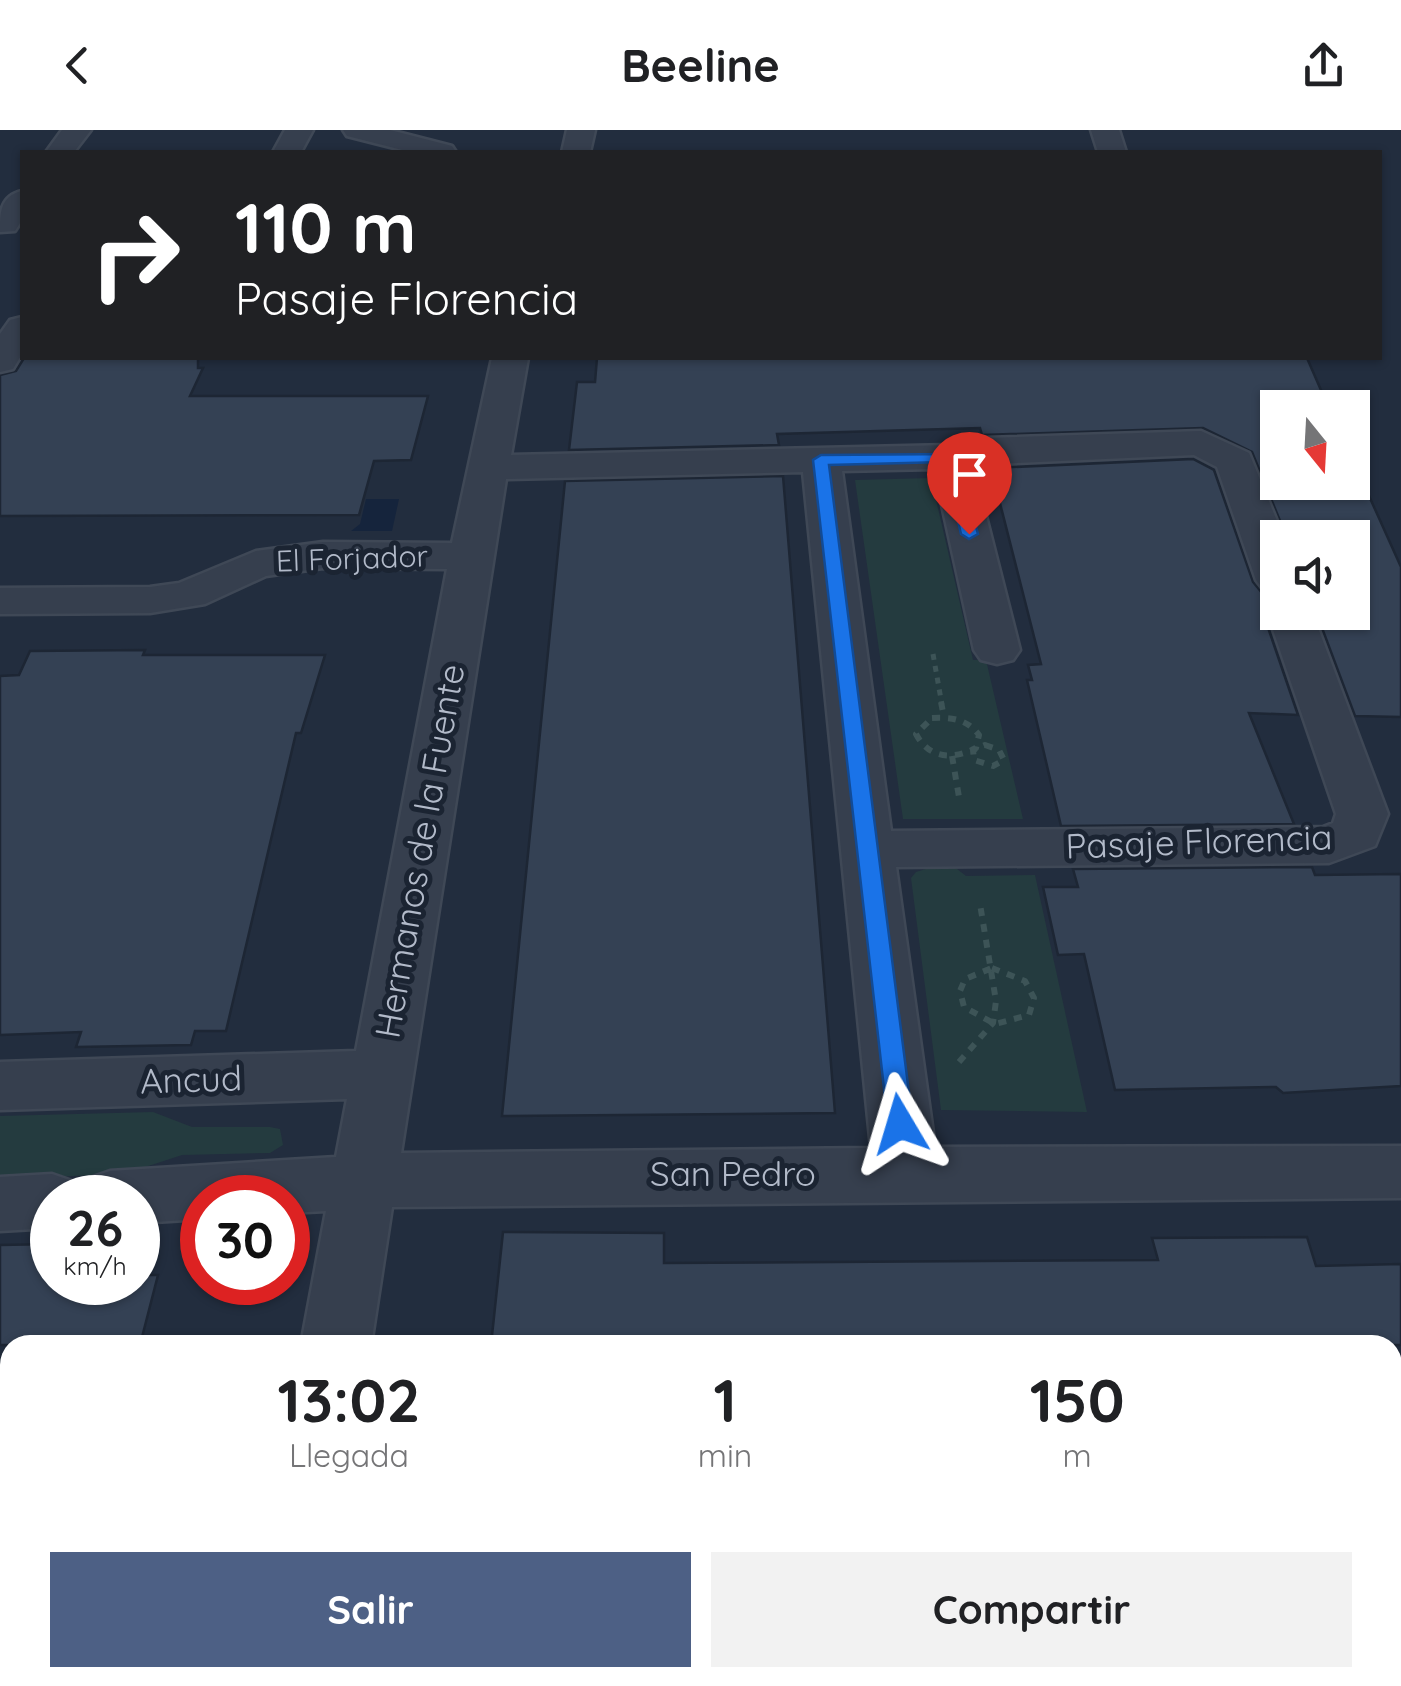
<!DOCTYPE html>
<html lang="es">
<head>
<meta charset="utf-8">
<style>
	body { margin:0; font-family:Quicksand,sans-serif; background:#f2f2f2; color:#202124; height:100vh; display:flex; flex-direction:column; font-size:38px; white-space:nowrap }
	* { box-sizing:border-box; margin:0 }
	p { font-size:32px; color:#757577 }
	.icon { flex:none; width:55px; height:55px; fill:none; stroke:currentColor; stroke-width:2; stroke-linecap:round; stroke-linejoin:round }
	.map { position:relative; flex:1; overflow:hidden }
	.details { position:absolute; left:0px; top:1205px; width:1402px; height:352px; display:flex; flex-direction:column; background:#fff; border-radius:30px 30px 0 0; box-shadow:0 2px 8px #0004 }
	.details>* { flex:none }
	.hud { position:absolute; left:20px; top:20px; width:1362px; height:210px; border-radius:0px; box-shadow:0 2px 8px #0004; background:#202124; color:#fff; overflow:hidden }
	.needle { width:65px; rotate:162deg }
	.fabs { position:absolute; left:1260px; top:260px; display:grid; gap:20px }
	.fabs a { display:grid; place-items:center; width:110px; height:110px; border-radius:0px; background:#fff; box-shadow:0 2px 8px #0004; font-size:50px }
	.speed { position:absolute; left:30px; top:1045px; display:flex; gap:20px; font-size:50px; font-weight:700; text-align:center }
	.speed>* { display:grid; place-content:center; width:130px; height:130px; border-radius:50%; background:#fff; box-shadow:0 2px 8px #0004; line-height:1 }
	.speed small { font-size:25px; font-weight:400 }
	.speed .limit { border:15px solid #d22; background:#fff; color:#111 }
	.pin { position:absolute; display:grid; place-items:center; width:85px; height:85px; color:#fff; margin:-102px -42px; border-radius:50% 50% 50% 0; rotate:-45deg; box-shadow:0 0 10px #0007 }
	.pin .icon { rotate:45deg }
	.me { position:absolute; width:110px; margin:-55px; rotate:353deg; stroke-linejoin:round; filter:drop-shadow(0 0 8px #0008) }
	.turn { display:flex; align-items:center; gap:35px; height:210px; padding:0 50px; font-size:45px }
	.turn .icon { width:130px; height:130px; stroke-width:2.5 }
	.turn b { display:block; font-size:70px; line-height:85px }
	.eta { display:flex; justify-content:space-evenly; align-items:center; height:170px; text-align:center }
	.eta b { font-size:60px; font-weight:700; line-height:70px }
	.button { display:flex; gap:20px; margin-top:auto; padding:20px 50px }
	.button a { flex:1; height:115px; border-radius:0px; background:#4d6085; color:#fff; font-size:40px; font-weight:700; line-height:115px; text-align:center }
	.button a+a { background:#f2f2f2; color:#202124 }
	header { display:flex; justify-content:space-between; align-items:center; height:130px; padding:0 50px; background:#fff; font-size:45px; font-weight:700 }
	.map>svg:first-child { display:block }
</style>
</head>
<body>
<header><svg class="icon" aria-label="back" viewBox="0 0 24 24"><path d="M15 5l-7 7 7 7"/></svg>Beeline<svg class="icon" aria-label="share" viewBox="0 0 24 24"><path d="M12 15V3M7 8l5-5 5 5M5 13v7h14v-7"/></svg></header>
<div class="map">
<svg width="1401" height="1556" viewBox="0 0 1401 1556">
	<rect width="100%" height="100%" fill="#222d3e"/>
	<!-- green -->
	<path fill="#243b3f" d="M931,348L973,530H986L1023,689H903L855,350Z
		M948,732L966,746L1035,745L1087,982L941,980L911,748L916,742Z
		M153,982L192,997H270L280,999L283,1015L270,1023L182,1025L124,1044L0,1049V986Z"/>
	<!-- water -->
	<path fill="#15243c" d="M366,369H399L392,401H351L360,394Z"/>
	<!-- building -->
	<path fill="#344154" stroke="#1d2634" stroke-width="2.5" d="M24,228H198V238H203L190,266H428L411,330L374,331L359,385L0,386V245L16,241Z
		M597,228H1307L1324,267L1334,278H1278V352H1352V314L1365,337H1356L1401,437V587L1355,586L1316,482H1352V408H1287L1252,322L1203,298L982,305L980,298L777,304L779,315L569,320L577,252H595Z
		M1193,329L1214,340L1253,452L1262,463L1278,467L1263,483L1298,585L1249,583L1294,694L1061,696L1027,550H1032L1028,535L1041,534L991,338Z
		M783,346L835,983L502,986L565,351Z
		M145,520L143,525H325L301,603H296L226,901H195L191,915L76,917L81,902L0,905V546L19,545L30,521Z
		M1312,737L1315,745L1401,744V956L1283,963L1276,957L1115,960L1084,824L1058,825L1043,757H1078L1073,739Z
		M503,1102L664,1103V1133L1158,1130L1152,1108L1307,1107L1316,1136L1401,1134V1215H491Z
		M52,1114V1152H138V1145H158L140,1215H0V1115Z"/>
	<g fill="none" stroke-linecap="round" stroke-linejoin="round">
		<defs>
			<path id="minor" d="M62,0H91L74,22H46Z
				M285,0H313L301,22H273Z
				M343,0H390L452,16L456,22H410L347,6Z
				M567,0H595L590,22H562Z
				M1091,0H1119L1126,22H1098Z
				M22,61V90L15,101L0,102C0,83 0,66 22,61Z
				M22,187V224L13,239L0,242V204L10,190Z
				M492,228H528L511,325L951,315L987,308L1201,301L1249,323L1284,408H1278V463L1263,459L1256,450L1217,337L1194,325L973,335L1020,520L1013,530L997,534L981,530L974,520L934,339L842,341L891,701L1323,697L1333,693L1336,684L1267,482L1278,471V482H1312L1388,684L1375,716L1329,733L896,737L935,1017L1401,1016V1068L392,1077L371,1215H301L326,1081L288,1083V1068H202V1089L138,1093V1068H52V1098L0,1101V1047L52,1044L75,1052L80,1062L87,1049L110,1041L336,1027L347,969L0,980V932L356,921L447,439L323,438L266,446L205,474L150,483L0,484V458L150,457L179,453L256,421L323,412L452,413ZM803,342L871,1018L401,1023L506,349Z
				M234,1548H316L314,1556H232Z"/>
		</defs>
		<!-- minor casing -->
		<use href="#minor" stroke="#3f4856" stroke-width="5"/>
		<!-- path-far1 -->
		<path stroke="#3d5457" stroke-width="5" stroke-dasharray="6 6" stroke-linecap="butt" d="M933,524L942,575"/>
		<!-- path -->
		<path stroke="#3d5457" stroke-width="6" stroke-dasharray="8 8" stroke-linecap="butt" d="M941,572L944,587
			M932,588C951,587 967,589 979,605L976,618C953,630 929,629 916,604Z
			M985,615L999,620L1004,630L993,636L974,630L973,620Z
			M952,626L959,667
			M992,838L1025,851L1034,868L1029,885L995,894L964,877L960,861L965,849Z
			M959,932L993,893L996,871L980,774"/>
		<!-- minor -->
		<use href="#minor" fill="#363f4e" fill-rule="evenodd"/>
	</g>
	<!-- route -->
	<path fill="#1a73e8" stroke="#114b97" stroke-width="2.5" d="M956,324L978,404L969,409L961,404L944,332L829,335L913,994L900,1004L888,994L813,330L821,325Z"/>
	<g text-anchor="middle" stroke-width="10" stroke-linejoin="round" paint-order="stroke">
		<!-- far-street labels -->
		<g font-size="30" fill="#b2bac9" stroke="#1b2432">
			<text transform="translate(352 429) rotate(-2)" y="10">El Forjador</text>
		</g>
		<!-- street labels -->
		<g font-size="35" fill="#b2bac9" stroke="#1b2432">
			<text transform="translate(1199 712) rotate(-2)" y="12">Pasaje Florencia</text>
			<text transform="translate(420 721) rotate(-80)" y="12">Hermanos de la Fuente</text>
			<text transform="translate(191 950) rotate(-2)" y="12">Ancud</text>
			<text x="733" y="1056">San Pedro</text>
		</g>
	</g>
</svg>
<div class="fabs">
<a><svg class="needle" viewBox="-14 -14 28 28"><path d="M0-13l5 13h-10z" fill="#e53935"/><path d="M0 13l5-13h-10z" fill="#757577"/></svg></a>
<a><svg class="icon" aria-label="sound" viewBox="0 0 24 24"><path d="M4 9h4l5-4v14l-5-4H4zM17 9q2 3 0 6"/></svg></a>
</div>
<div class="speed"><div>26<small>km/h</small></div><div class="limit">30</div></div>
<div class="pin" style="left:969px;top:404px;background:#d93025"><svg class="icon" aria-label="arrive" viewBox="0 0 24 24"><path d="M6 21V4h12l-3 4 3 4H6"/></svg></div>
<svg class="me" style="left:900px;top:994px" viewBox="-20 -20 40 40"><path d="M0-17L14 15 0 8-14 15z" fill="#1a73e8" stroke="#fff" stroke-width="4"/></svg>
<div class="hud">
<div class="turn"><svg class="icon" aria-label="right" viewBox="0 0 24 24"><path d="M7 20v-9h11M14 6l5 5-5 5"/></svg><div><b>110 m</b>Pasaje Florencia</div></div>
</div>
<section class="details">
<div class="eta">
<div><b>13:02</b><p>Llegada</p></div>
<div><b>1</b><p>min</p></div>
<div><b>150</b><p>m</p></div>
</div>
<div class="button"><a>Salir</a><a>Compartir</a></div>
</section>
</div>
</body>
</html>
